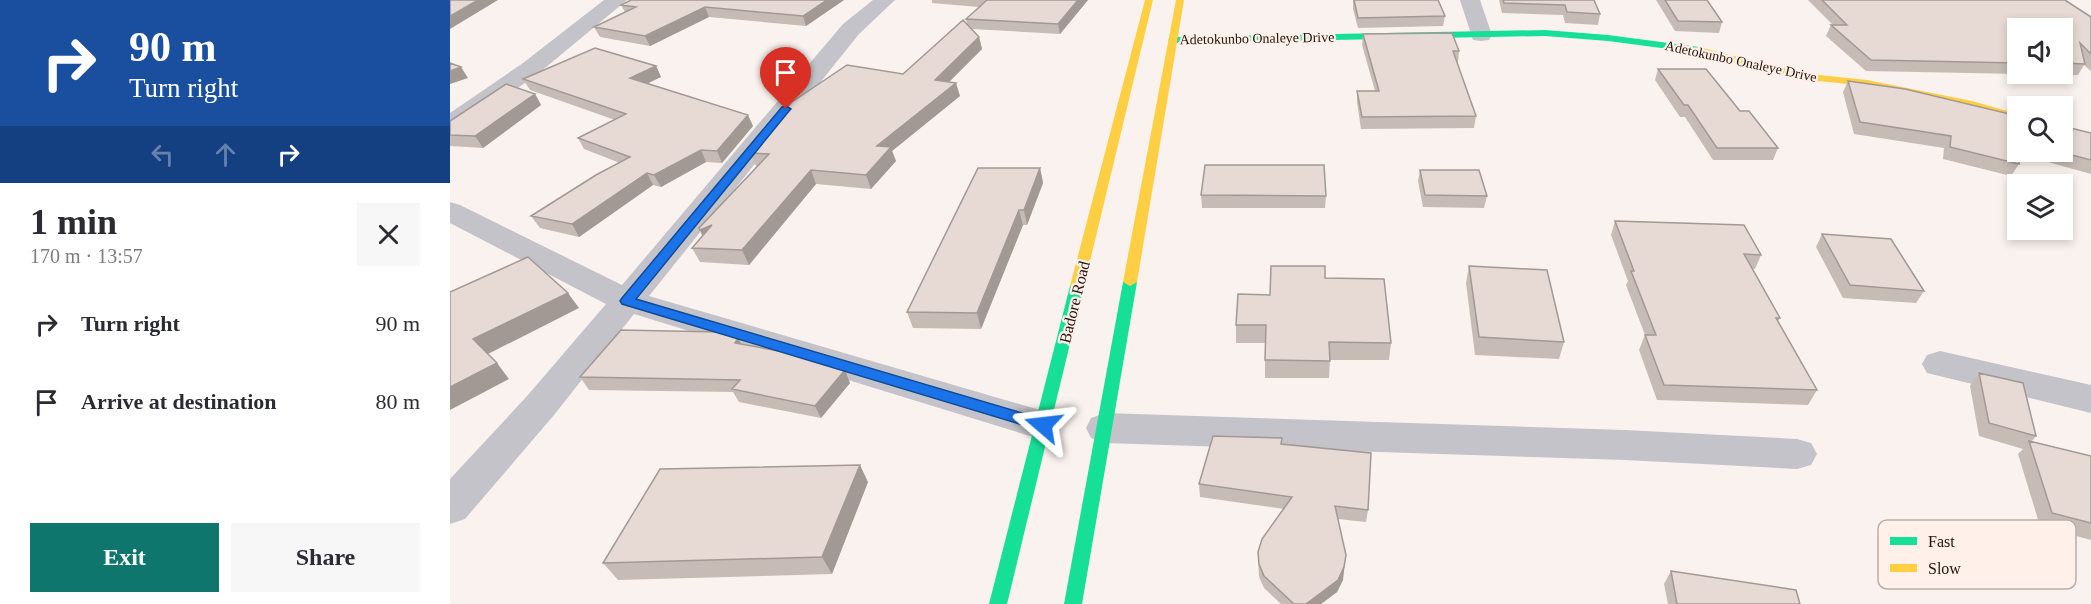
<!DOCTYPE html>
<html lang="en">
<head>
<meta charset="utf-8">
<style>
	body { margin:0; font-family:"Times New Roman",serif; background:#f7f7f7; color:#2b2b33; height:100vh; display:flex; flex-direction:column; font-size:22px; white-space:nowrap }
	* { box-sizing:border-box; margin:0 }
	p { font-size:20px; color:#7c7c81 }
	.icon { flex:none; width:33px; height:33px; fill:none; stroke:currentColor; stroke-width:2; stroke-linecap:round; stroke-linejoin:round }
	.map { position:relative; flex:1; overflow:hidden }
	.drawer { display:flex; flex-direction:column; background:#fff; width:450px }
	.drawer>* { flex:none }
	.hud { background:#1a4fa0; color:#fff; overflow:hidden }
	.tools { position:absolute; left:1557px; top:18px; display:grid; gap:12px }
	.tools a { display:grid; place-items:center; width:66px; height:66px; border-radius:0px; background:#fff; box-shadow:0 3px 9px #0003; font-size:30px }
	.pin { position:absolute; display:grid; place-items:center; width:51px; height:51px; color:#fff; margin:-62px -26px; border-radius:50% 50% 50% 0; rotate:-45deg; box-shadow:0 0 6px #0007 }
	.pin .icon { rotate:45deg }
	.me { position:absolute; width:66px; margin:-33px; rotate:287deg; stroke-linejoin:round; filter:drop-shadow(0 0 4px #0008) }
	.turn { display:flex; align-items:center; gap:21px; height:126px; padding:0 30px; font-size:27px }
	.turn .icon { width:78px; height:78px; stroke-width:2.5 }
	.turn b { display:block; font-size:42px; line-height:51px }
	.lanes { display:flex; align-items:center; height:57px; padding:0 30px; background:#0003; justify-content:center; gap:30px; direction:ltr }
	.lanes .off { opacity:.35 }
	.round { display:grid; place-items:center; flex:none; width:63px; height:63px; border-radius:0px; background:#f7f7f7 }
	.headline { display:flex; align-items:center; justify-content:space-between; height:102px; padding:0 30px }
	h1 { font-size:36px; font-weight:600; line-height:45px }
	.action { display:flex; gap:12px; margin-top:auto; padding:12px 30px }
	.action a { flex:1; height:69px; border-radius:0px; background:#0f766e; color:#fff; font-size:24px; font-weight:600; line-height:69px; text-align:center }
	.action a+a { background:#f7f7f7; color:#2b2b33 }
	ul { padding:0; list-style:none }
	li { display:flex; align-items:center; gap:18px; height:78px; padding:0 30px }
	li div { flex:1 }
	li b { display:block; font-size:22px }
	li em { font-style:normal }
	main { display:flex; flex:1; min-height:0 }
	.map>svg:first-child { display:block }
</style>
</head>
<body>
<main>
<section class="drawer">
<div class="hud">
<div class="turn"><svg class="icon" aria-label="right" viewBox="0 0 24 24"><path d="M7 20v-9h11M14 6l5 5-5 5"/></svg><div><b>90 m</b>Turn right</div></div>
<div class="lanes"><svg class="icon off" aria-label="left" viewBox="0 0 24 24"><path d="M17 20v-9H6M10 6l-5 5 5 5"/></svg><svg class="icon off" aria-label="ahead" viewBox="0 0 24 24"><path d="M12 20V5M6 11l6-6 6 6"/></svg><svg class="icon" aria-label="right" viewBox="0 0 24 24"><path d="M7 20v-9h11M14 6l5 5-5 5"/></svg></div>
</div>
<div class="headline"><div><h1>1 min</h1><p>170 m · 13:57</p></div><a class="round"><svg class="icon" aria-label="close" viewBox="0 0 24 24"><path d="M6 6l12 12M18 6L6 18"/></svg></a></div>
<ul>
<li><svg class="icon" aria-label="right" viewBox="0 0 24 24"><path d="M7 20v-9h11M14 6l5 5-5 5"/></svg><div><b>Turn right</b></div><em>90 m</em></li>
<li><svg class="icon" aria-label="arrive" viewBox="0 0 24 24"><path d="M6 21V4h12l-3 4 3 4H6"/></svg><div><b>Arrive at destination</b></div><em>80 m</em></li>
</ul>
<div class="action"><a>Exit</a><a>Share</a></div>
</section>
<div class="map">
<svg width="1641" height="604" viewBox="0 0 1641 604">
	<rect width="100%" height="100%" fill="#faf2ef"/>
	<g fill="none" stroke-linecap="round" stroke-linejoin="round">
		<!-- street -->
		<path fill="#c3c3c9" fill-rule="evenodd" d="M154,0H177L89,73L9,130L0,133V113L73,63Z
			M423,0H445L409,34L199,296L607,415L612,425L607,435L593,440L184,314L104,415L15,519L0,524V479L78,395L156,304L0,223V202L10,205L172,285L393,24Z
			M1010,0H1030L1042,35L1039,40L1031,41L1023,40Z
			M1490,351L1641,385V413L1477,373L1472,364L1477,355Z
			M655,413L1175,430L1347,439L1361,443L1367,454L1361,465L1347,469L1175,460L655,443L641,438L636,428L641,418Z"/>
		<!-- fast -->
		<path fill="#16e098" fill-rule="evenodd" d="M1095,30L1158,35L1249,47L1254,50L1249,53L1158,41L1095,36L722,43L718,40L722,37Z
			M680,278L687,282L632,604H614L673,282Z
			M627,282L634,286L557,604H539L620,286Z"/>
		<!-- slow -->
		<path fill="#ffcf43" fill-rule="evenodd" d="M695,0H703L634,286L627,290L620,286Z
			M726,0H734L687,282L680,286L673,282Z
			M1249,47L1314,64L1369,75L1417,80L1522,101L1568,114V120L1520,107L1417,86L1369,81L1313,70L1246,52V48Z"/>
	</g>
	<!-- wall -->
	<path fill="#c7bbb6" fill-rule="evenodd" d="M394,0L356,26L259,17L200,46L150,37L144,27L175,12L171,5Z
		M482,0H638L610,34L522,29L529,37L532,49L499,82L510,96L442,151L446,161L421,189L366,184L299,265L250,262L242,248L252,236L249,228L308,166H306L300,153L453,74L517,24L516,19L529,7L482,3Z
		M903,0L995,16L993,26L908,28L903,9Z
		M1049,0H1144L1150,14L1148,25L1115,23L1113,15L1052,13Z
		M1206,0H1257L1272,22L1269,33L1225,31Z
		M1358,0H1615L1641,17V71L1634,65L1628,75L1416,71L1376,36L1381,25H1383ZM1568,28H1612V74H1568Z
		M913,34L1009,51L1008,62H1007L1026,116L1024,128L911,129L907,102V91H925L912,45Z
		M206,66L211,77L197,83L303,126L272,163L256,162L211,187L203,185L129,237L90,228L81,216L170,163L134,149L128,138L165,120L80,90L73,79Z
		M1208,69L1290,111L1328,148L1323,160H1263L1235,117H1230L1205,80Z
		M1398,81L1568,152H1612L1641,133V174L1569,154V164L1561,176L1493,159L1494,148L1404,134L1393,92Z
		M85,94L91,105L33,148L0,146V121Z
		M590,168L593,183L577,225H573L531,329L463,328L457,312Z
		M970,170L1037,196L1034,208L973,207L968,181Z
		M751,195L876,196L875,208H752Z
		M1165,221L1311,255L1305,269H1303L1330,318L1328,321L1367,390L1358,405L1207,400L1189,350L1195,335L1176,285L1178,281L1161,235Z
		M1372,234L1474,291L1466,303L1393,298L1366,247Z
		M1019,266L1114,342L1109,359L1025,355L1016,283Z
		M875,278L941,343L939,360H880L879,378H815V343H786V325L820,295Z
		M292,344L400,383L371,418L289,402L283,392L139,390L130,377Z
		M1529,373L1586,436L1582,441L1641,456V540L1590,526L1568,454L1573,449L1529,436L1520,386Z
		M832,438V444L918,510L916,522L888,519L893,580L887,592L871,604H831L814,588L809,577L808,552L834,509L750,497L749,484Z
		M418,482L382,574L168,580L153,563Z
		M1221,571L1350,604H1218L1214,584Z"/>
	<!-- shaded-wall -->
	<path fill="#a29994" d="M28,0H48L0,29V16Z
		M377,0H394L356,26L353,16Z
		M628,0H638L610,34L608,24Z
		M255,7L259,17L200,46L195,36Z
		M529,37L532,49L488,93L485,80Z
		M206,66L211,77L186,89L180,78Z
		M11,67L18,78L0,84V71Z
		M506,83L510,96L442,151L446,161L421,189L416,175L427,146Z
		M85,94L91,105L33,148L25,136Z
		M298,115L303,126L272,163L267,151Z
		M251,150L256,162L211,187L204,175Z
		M590,168L593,183L577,225L574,210Z
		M361,170L366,184L299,265L292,250Z
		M197,173L203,185L129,237L122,224Z
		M569,210L573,225L531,329L527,313Z
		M262,225L258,245L250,230Z
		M118,293L129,308L36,355L23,339Z
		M288,338L295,351L285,343Z
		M47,363L59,379L0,410V387Z
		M395,370L400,383L371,418L365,406Z
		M410,465L418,482L382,574L372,557Z
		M896,555L893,580L887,592L871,604H856Z"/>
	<!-- building -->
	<path fill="#e7dad4" stroke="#a29994" stroke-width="1.5" d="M0,0H28L0,16Z
		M181,0H377L353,16L255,7L195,36L144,27L186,7L171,5Z
		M537,0H628L608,24L516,19Z
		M904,0H988L995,16L908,18Z
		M1053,0H1144L1150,14L1117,12L1115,5L1054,3Z
		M1215,0H1257L1272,22L1228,21Z
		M1372,0H1615L1641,17V54L1630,43L1635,64L1612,63V28H1568V63L1421,60L1381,25H1397Z
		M513,20L529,37L485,80L506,83L427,146L441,147L416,175L361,170L292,250L242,248L262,225L250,230L249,228L319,154L300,153L342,102L397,65L453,74Z
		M1002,33L1009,51H1003L1026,116L912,117L907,91H929L913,34Z
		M145,48L206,66L180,78L298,115L267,151L251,150L204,175L197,173L122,224L81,216L146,175L180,157L128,138L176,114L73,79Z
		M0,63L11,67L0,71Z
		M1208,69H1256L1290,111H1299L1328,148H1267L1238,105H1234Z
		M1398,81L1455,89L1568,116V152H1569V164L1500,147L1501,136L1410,122Z
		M56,84L85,94L25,136L0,135V121Z
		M1612,126L1641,133V160L1610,152H1612Z
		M755,165H874L876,196L751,195Z
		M528,168H590L574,210H569L527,313L457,312Z
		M970,170H1029L1037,196L975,195Z
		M1165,221L1294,225L1311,255L1294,254L1330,318H1326L1367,390L1214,385L1195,335H1206L1181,271H1184Z
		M1372,234L1441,239L1474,291L1400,285Z
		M78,257L118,293L23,339L47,363L0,387V292Z
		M821,266H875V278L934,279L941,343L879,342L880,361L815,360L816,325H786L788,294L820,295Z
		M1019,266L1097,270L1114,342L1029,337Z
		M171,330L270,332L288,338L285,343L340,353L395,370L365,406L282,389L290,380L130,377Z
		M1529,373L1573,383L1586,436L1539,423Z
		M763,436L832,438L831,444L921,453L918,510L885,506L896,555L894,567L888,580L856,604H844L814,576L809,564L808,552L812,539L842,497L749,484Z
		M1579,441L1641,456V523L1602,513Z
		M410,465L372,557L153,563L210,469Z
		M1221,571L1346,590L1350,604H1227Z"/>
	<!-- route -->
	<path fill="#1a73e8" stroke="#114b97" stroke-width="1.5" d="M336,106L341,109L339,111L186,299L599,421L601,425L599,429L593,431L172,304L170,301L172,298L332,107Z"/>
	<g text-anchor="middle" stroke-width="4.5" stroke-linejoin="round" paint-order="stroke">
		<!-- far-street labels -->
		<g font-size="14" fill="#21150f" stroke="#fff1ea">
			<text transform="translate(807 38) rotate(-1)" y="5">Adetokunbo Onaleye Drive</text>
			<text transform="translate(1291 61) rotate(12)" y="5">Adetokunbo Onaleye Drive</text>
		</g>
		<!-- street labels -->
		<g font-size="16" fill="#21150f" stroke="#fff1ea">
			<text transform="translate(624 302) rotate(-76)" y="6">Badore Road</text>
		</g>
	</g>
	<!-- legend -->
	<rect x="1428" y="520" width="198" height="69" rx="9" fill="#fff1ea" stroke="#bcafa8" stroke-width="1.5"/>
	<rect x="1440" y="537" width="27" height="8" fill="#16e098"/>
	<rect x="1440" y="564" width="27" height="8" fill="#ffcf43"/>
	<g font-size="16" fill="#21150f">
		<text x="1478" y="547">Fast</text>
		<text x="1478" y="574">Slow</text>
	</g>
</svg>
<div class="tools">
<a><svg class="icon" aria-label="sound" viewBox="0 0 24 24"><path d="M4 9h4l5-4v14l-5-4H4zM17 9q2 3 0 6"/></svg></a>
<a><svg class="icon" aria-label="search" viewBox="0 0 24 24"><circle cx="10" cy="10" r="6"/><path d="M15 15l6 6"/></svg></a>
<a><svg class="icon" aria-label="layers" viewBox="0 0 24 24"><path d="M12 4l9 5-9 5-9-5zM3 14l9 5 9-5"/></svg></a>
</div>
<div class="pin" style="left:336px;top:109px;background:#d93025"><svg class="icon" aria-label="arrive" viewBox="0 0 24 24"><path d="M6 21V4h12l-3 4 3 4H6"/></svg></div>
<svg class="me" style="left:593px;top:425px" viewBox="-20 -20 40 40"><path d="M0-17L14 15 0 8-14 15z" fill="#1a73e8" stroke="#fff" stroke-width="4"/></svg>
</div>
</main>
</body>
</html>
